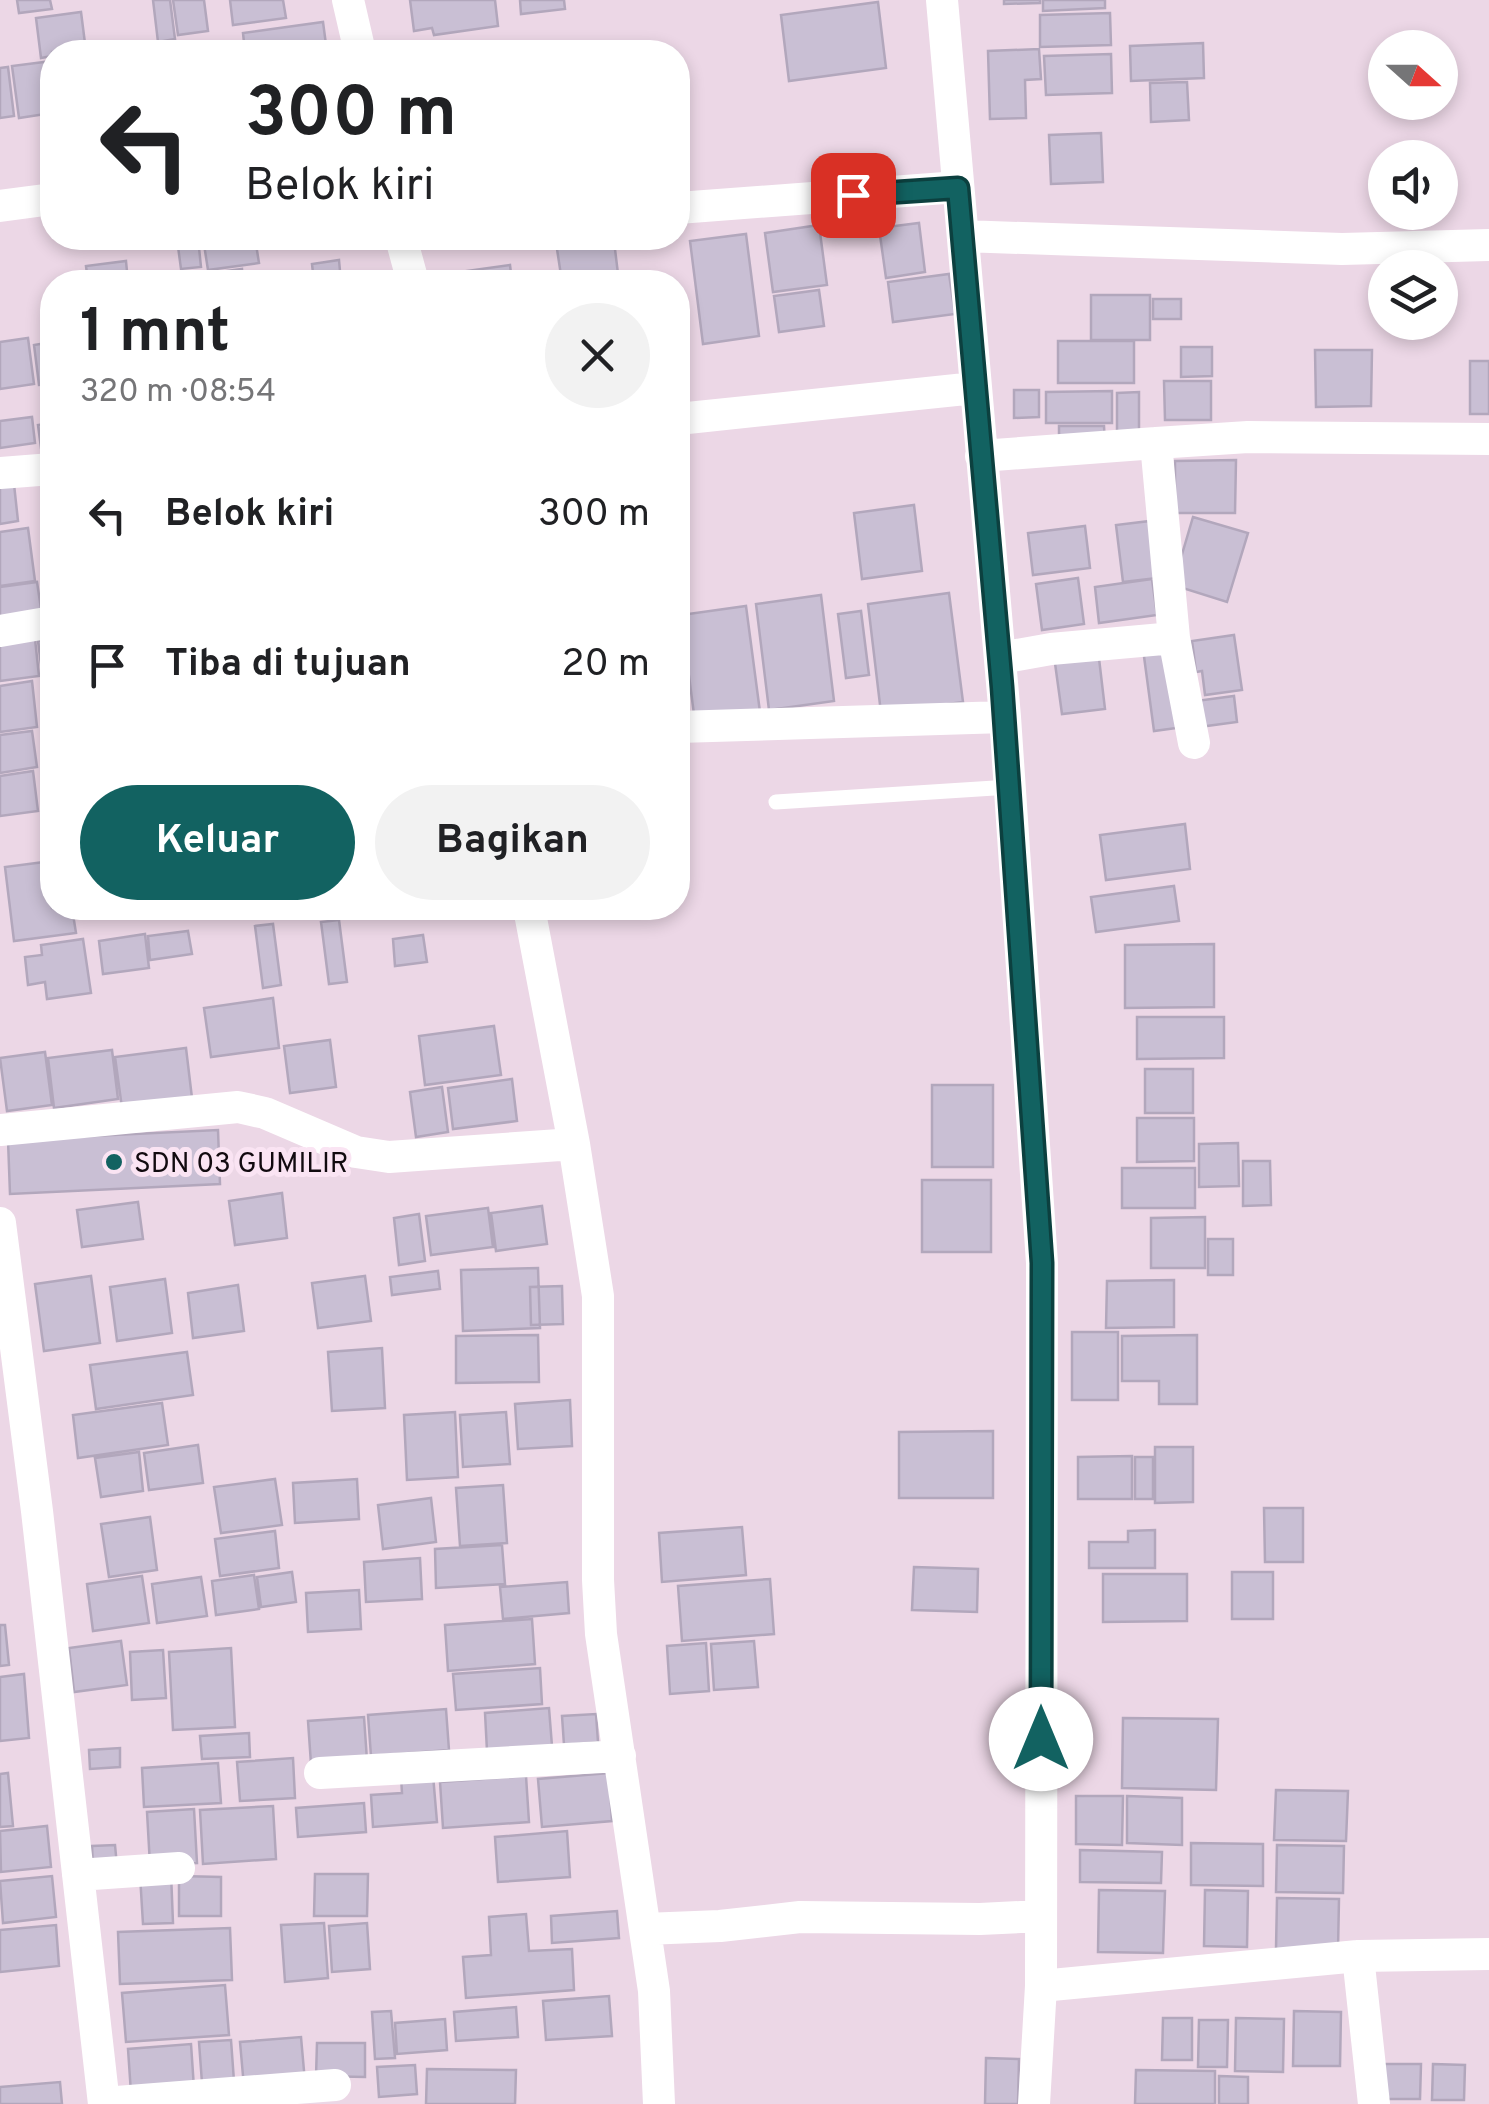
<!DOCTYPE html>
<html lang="id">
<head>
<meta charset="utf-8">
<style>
	body { margin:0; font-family:Overpass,sans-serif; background:#f2f2f2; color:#202124; height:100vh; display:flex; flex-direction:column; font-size:38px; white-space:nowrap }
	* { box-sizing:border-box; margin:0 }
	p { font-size:32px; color:#757577 }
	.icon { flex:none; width:55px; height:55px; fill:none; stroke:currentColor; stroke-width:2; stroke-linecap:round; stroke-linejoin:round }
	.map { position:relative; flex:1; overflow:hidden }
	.details { position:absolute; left:40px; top:270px; width:650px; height:650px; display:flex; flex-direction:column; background:#fff; border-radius:40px; box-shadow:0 5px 15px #0003 }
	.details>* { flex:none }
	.top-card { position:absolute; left:40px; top:40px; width:650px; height:210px; border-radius:40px; box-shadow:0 5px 15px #0003; background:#fff; color:#202124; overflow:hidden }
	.needle { width:65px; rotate:111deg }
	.fabs { position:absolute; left:1368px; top:30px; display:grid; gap:20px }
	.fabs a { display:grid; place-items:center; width:90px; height:90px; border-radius:50%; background:#fff; box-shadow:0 5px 15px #0003; font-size:50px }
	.pin { position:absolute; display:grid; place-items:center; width:85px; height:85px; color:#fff; margin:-42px; border-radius:20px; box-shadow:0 5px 15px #0006 }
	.me { position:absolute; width:110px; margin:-55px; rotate:0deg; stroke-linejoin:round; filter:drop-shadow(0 0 8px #0008) }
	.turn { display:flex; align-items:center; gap:35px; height:210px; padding:0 40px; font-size:45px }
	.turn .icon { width:130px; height:130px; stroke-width:2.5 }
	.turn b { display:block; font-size:70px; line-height:85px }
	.round { display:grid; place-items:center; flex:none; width:105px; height:105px; border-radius:52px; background:#f2f2f2 }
	.summary { display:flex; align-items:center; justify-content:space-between; height:170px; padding:0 40px }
	h1 { font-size:60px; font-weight:700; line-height:75px }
	.button { display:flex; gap:20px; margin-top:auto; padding:20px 40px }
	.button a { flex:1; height:115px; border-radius:60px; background:#126261; color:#fff; font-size:40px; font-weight:700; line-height:115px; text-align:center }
	.button a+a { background:#f2f2f2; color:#202124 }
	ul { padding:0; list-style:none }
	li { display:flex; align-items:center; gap:30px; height:150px; padding:0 40px }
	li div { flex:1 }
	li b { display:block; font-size:38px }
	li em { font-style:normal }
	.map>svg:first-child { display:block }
</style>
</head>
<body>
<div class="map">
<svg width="1489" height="2104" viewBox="0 0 1489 2104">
	<rect width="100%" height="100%" fill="#ecd7e6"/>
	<!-- building -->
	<path fill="#c9bfd4" stroke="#b2a7bc" stroke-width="2.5" d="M17,0H50L52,9L19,13Z
		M153,0H170L175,39L158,42Z
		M173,0H204L208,31L178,35Z
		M230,0H283L286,18L233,25Z
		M410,0H495L498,26L434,35L432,28L414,31Z
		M520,0H564L565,9L521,14Z
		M1004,0H1040V3L1004,4Z
		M1043,0H1105V8L1043,11Z
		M878,2L886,68L789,81L781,15Z
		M81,12L86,51L52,52V56L41,58L36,18Z
		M1110,13L1111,45L1040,47V15Z
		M323,22L327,52H245L243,33Z
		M1203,43L1204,78L1131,81L1130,46Z
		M514,44L515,52H450Z
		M592,46V52H564V50Z
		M1039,49L1041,79L1025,80L1026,118L990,119L988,51Z
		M1111,54L1112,93L1046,95L1044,56Z
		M52,61V113L19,118L12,66Z
		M8,67L14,116L0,118V68Z
		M1187,82L1189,120L1151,122L1150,83Z
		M1101,133L1103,182L1051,184L1049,135Z
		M919,223L925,272L886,278L879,228Z
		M819,225L827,285L773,292L765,233Z
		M746,234L759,336L703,344L690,241Z
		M198,238L201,267L181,269L177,239Z
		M203,238H255L259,263L208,270Z
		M614,241L619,282H562L557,249Z
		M339,260L341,282H314L312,264Z
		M126,261L128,282H88L86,266Z
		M510,265L512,282H446L445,274Z
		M242,269L243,282H198L197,275Z
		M391,272L393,282H350L349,278Z
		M949,274L955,314L893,322L888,282Z
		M819,290L824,326L779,332L774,296Z
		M1091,295H1150V340H1091Z
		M1153,299H1181V319H1153Z
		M28,338L34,384L0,389V342Z
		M1058,341H1134V383H1058Z
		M52,342V384L39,385L34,345Z
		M1181,347H1212V376L1181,377Z
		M1315,350H1372L1371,406L1316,407Z
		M1470,361H1489V414H1470Z
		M1164,381H1211V420H1165Z
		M1014,390H1039V417L1014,418Z
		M1112,391V423H1046V392Z
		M1139,392V443H1117V393Z
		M32,417L35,443L0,448V421Z
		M52,423V462L43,463L38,425Z
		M1059,426H1104L1105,445H1059Z
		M1236,460L1235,513H1175V461Z
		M13,475L18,521L0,524V476Z
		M914,505L922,571L862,579L854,513Z
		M1193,517L1248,533L1227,602L1173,585Z
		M1150,521L1157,578L1123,582L1116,525Z
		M1085,526L1090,568L1033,575L1028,533Z
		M28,528L35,581L0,586V532Z
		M1078,578L1084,624L1042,630L1036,584Z
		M1152,579L1157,615L1099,623L1095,587Z
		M37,582L43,622L0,628V587Z
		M949,593L963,702L881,713L868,604Z
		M821,595L834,701L769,710L756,604Z
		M746,606L760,712L695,722L681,615Z
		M861,611L869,675L846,678L838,614Z
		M1234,635L1242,690L1205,695L1202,671L1196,672L1192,641Z
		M35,639L39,676L0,681V644Z
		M52,639V680L43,681L38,641Z
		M1174,645L1184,727L1154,731L1143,649Z
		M1098,650L1105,709L1062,714L1054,656Z
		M32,681L37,727L0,732V686Z
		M1234,696L1237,722L1199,727L1196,701Z
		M32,731L37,767L0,773V735Z
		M33,771L38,811L0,816V776Z
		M1185,824L1190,869L1106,880L1100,835Z
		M52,861V908H72L76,933L14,941L5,867Z
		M1174,886L1179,921L1096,932L1091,897Z
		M77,908H109L110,911L78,915Z
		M300,908H328V910L301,913Z
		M436,908H482L437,913Z
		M339,920L347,982L329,984L321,922Z
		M273,924L281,985L263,988L255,926Z
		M188,931L192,954L150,960L148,936Z
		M145,934L149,968L103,974L99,941Z
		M423,935L427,962L395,966L393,939Z
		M83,939L91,993L47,999L45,982L28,985L25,957L42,955L41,945Z
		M1214,944V1007L1125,1008V945Z
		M273,998L279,1048L211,1057L204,1008Z
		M1137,1017H1224V1058L1137,1059Z
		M494,1026L501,1075L425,1085L419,1036Z
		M330,1040L336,1087L290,1093L284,1046Z
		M186,1048L192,1098L122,1108L115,1057Z
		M112,1050L118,1099L54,1108L48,1058Z
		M45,1052L52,1105L7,1111L0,1058Z
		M1145,1069H1193V1113H1145Z
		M512,1079L517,1121L453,1129L448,1088Z
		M932,1085H993V1167H932Z
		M442,1087L448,1132L416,1137L410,1092Z
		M1137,1118H1194V1161L1137,1162Z
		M218,1130L220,1184L10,1194L8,1140Z
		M1238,1143L1239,1186L1199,1187V1144Z
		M1243,1161H1270L1271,1205L1243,1206Z
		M1122,1168H1195V1208H1122Z
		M922,1180H991V1252H922Z
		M282,1193L287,1238L235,1245L229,1201Z
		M138,1202L143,1239L82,1247L77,1210Z
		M542,1206L547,1244L496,1251L491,1213Z
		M488,1208L493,1247L431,1255L426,1216Z
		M419,1214L425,1261L399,1265L394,1218Z
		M1205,1217V1268H1151V1218Z
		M1208,1239H1233V1275H1208Z
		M538,1268L540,1328L463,1331L461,1270Z
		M438,1271L440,1289L392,1295L390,1277Z
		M91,1276L100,1343L44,1351L35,1284Z
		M365,1276L371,1321L318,1328L312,1283Z
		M165,1279L172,1333L117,1341L110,1287Z
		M1174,1280V1327L1106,1328L1107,1281Z
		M238,1285L244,1331L193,1338L188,1293Z
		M562,1286L563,1324L531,1325L530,1287Z
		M1072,1332H1118V1400H1072Z
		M538,1335L539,1382L456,1383V1336Z
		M1197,1335V1404H1159V1381H1122V1336Z
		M382,1348L385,1408L332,1411L328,1352Z
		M187,1352L193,1395L96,1409L90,1365Z
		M570,1400L572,1446L518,1449L515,1404Z
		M162,1403L168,1445L78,1458L73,1415Z
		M455,1412L458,1477L407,1480L404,1415Z
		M506,1412L510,1464L463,1467L460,1415Z
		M993,1431V1498H899V1432Z
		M198,1445L203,1483L149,1490L144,1453Z
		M1155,1447H1193V1502L1155,1503Z
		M139,1452L143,1491L101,1497L95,1458Z
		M1132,1456V1499H1078V1457Z
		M1135,1457H1153V1499H1135Z
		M275,1479L282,1525L221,1533L214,1487Z
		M357,1479L359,1519L295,1523L293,1483Z
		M503,1485L507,1543L460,1546L456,1488Z
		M431,1498L436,1542L383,1549L378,1505Z
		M1264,1508H1303V1562H1265Z
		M150,1517L157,1570L109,1577L101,1524Z
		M742,1527L746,1575L662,1582L659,1533Z
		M1155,1530V1568H1089V1542H1128V1531Z
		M275,1531L279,1568L220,1576L215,1539Z
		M502,1545L505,1584L436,1588L435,1549Z
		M420,1558L422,1599L366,1602L364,1562Z
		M914,1567L978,1569L977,1612L912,1610Z
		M292,1572L296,1602L261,1607L257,1577Z
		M1232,1572H1273V1619H1232Z
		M1103,1574H1187V1621L1103,1622Z
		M254,1575L259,1609L216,1615L212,1581Z
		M142,1576L149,1623L93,1631L87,1584Z
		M201,1577L207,1616L157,1623L152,1584Z
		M770,1579L774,1634L682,1641L678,1586Z
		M567,1582L569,1613L503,1619L500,1587Z
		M359,1590L361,1629L308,1632L306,1593Z
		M532,1619L535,1664L448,1671L445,1625Z
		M0,1625H5L9,1665L0,1666Z
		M121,1641L127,1685L74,1692L69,1648Z
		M754,1641L758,1687L714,1690L711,1644Z
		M706,1643L709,1691L670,1694L667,1646Z
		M231,1648L235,1727L173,1730L169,1652Z
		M163,1650L166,1698L132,1700L130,1652Z
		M540,1668L542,1704L456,1710L453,1674Z
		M24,1674L29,1738L0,1741V1677Z
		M549,1708L552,1746L487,1751L485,1713Z
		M446,1709L449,1750L371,1756L368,1715Z
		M596,1714L598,1742L564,1745L562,1716Z
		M364,1717L367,1760L311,1764L308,1721Z
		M1123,1718L1218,1719L1216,1790L1122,1788Z
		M249,1733L250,1757L202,1759L200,1736Z
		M120,1748V1767L90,1769L89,1750Z
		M293,1758L295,1798L240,1801L237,1762Z
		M218,1763L221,1803L144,1807L142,1768Z
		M8,1773L13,1826L0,1827V1774Z
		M609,1773L612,1821L542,1827L538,1779Z
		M433,1775L437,1822L373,1827L371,1795L402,1793L401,1777Z
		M526,1776L529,1822L443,1828L440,1782Z
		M1276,1790L1348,1791L1346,1841L1274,1840Z
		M1076,1796H1123L1122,1845L1076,1844Z
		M1127,1796L1182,1798V1845L1127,1843Z
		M364,1803L366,1832L298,1837L296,1808Z
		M273,1806L276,1859L203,1864L200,1810Z
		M194,1809L197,1863L150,1865L147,1812Z
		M47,1826L51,1867L1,1872L0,1831Z
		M567,1831L570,1877L498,1882L495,1837Z
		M1191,1843L1263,1844V1886L1191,1885Z
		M115,1845L117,1866L93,1867L92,1846Z
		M1277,1845L1344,1846L1343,1893L1276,1892Z
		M1080,1850L1162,1852L1161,1883L1080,1882Z
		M171,1873L173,1923L143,1924L140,1875Z
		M315,1874H368L367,1916H314Z
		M52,1876L56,1917L3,1923L0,1881Z
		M179,1876L221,1877V1916H179Z
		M1099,1890L1165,1891L1163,1953L1098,1952Z
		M1205,1890L1248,1891L1247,1947L1204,1946Z
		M1277,1898L1339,1899L1338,1950L1276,1949Z
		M617,1911L619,1938L552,1943L551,1916Z
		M526,1914L529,1951L572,1949L574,1990L466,1998L463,1957L491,1955L489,1917Z
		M324,1923L328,1978L285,1982L281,1925Z
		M367,1923L370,1969L332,1972L329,1926Z
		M56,1925L59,1966L0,1972V1930Z
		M230,1928L232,1980L120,1984L118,1932Z
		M225,1985L229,2035L126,2042L122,1993Z
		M609,1996L612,2036L546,2040L543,2001Z
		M516,2007L518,2037L456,2041L454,2012Z
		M391,2011L395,2058L375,2059L372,2012Z
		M1294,2011L1341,2012L1340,2066H1293Z
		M1163,2018H1192V2060H1162Z
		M1236,2018L1284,2019L1283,2072L1235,2071Z
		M445,2019L447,2050L397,2054L395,2023Z
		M1199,2020H1228L1227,2067H1198Z
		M301,2037L305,2082L244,2087L240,2042Z
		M231,2040L234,2081L202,2083L199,2042Z
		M317,2043H365V2077L316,2076Z
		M191,2044L194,2088L131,2093L128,2049Z
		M986,2058L1019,2059L1018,2104H985Z
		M1382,2064H1421L1420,2099H1381Z
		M1433,2064L1465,2065L1464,2100H1432Z
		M415,2065L417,2094L379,2097L377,2067Z
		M427,2069L516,2070L515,2104H426Z
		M1136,2070L1215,2071V2104H1135Z
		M1219,2076L1248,2077V2104H1219Z
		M60,2082L62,2104H0V2087Z"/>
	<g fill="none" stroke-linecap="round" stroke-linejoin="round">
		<!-- lane -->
		<path stroke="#fff" stroke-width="15" d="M776,802L1010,787"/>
		<!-- street -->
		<path stroke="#fff" stroke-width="32" d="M348,0L360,52
			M942,0L1005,717L1042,1263L1041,1986L1034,2104
			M0,206L52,199
			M678,208L958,187
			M963,236L1342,249L1489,245
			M401,238L413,282
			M678,419L975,388
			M981,456L1156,443
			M0,473L52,469
			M0,631L52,622
			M1000,658L1051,649L1174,638
			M678,727L1005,717
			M1194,743L1174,638L1156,443L1248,437L1489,439
			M529,908L574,1144L598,1296V1580L601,1634L654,1991L659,2104
			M0,1130L238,1107L265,1113L356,1152L389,1157L574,1144
			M0,1223L37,1511L104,2104
			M320,1773L620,1756
			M78,1875L179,1868
			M645,1929L720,1926L800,1917L980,1919L1041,1916
			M1358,1956L1374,2104
			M1041,1986L1358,1956L1489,1954
			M104,2103L335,2085"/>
	</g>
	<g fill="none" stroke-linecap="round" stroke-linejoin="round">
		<defs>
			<path id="route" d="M853,195L958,188L1002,687L1042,1263L1041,1739"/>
		</defs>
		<!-- route casing -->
		<use href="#route" stroke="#0c403f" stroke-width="25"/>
		<!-- route -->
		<use href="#route" stroke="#126261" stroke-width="18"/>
	</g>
	<!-- markers -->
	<circle fill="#126261" stroke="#fae4f3" stroke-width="4" cx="114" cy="1162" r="10"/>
	<g text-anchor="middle" stroke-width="10" stroke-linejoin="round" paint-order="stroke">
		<!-- poi labels -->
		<g font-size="28" fill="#110a0f" stroke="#fae4f3" text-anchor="start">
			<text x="134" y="1172">SDN 03 GUMILIR</text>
		</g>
	</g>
</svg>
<div class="fabs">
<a><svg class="needle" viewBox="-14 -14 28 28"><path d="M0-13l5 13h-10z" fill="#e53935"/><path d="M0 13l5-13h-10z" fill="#757577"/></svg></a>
<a><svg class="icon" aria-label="sound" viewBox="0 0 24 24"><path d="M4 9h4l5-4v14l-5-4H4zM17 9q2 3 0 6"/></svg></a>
<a><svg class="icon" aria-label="layers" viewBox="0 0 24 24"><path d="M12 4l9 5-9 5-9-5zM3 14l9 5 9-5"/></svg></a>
</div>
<div class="pin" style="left:853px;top:195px;background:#d93025"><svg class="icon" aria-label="arrive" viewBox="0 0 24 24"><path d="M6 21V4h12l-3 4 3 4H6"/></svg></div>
<svg class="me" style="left:1041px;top:1739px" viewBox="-20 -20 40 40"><circle r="19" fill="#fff"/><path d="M0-13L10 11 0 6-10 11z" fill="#126261"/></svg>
<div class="top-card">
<div class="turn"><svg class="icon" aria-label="left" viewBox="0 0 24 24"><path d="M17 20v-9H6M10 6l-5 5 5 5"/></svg><div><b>300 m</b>Belok kiri</div></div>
</div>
<section class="details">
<div class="summary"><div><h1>1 mnt</h1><p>320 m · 08:54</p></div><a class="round"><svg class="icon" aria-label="close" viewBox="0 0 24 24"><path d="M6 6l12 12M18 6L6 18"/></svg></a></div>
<ul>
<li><svg class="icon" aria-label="left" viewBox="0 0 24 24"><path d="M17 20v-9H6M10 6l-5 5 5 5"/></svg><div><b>Belok kiri</b></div><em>300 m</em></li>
<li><svg class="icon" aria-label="arrive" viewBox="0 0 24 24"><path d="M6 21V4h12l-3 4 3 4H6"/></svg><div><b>Tiba di tujuan</b></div><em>20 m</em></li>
</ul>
<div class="button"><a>Keluar</a><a>Bagikan</a></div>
</section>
</div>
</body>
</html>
